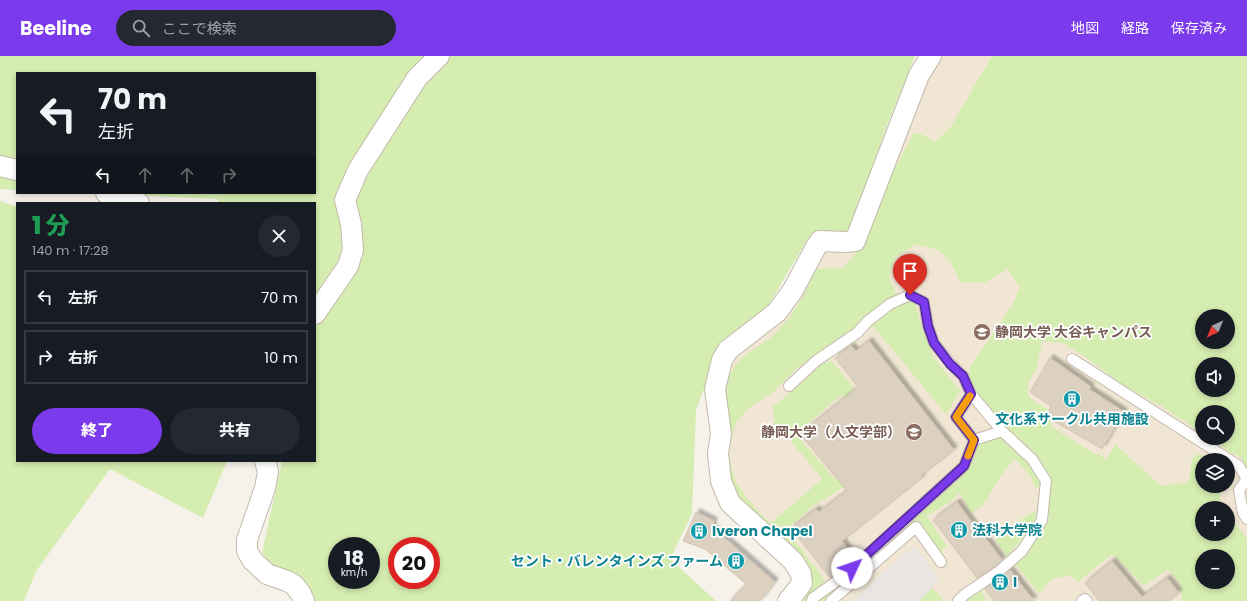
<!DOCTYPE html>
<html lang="ja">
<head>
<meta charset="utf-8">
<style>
	body { margin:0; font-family:Poppins,"Noto Sans JP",sans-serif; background:#242831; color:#f1f3f6; height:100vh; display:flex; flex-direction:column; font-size:15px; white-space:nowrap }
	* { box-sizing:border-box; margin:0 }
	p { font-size:13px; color:#9ea1a6 }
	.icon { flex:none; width:22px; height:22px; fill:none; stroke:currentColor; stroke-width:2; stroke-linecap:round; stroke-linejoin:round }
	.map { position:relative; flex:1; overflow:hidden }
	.side { position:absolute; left:16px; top:146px; width:300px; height:260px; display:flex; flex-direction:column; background:#171b24; border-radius:0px; box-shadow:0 2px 6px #0003 }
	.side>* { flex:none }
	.hud { position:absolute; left:16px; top:16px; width:300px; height:122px; border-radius:0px; box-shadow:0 2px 6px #0003; background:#171b24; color:#f1f3f6; overflow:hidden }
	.needle { width:26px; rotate:224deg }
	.buttons { position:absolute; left:1195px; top:253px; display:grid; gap:8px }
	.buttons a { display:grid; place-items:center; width:40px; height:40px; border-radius:50%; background:#171b24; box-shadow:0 2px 6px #0003; font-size:20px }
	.speed { position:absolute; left:328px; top:481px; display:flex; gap:8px; font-size:20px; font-weight:700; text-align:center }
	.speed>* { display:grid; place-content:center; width:52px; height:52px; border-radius:50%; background:#171b24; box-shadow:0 2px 6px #0003; line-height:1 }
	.speed small { font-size:10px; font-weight:400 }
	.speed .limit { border:6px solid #d22; background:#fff; color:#111 }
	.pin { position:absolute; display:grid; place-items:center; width:34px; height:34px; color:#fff; margin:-41px -17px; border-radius:50% 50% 50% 0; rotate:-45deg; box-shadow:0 0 4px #0007 }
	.pin .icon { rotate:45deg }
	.me { position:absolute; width:44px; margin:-22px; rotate:48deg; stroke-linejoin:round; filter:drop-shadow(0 0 3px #0008) }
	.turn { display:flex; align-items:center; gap:14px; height:84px; padding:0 16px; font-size:18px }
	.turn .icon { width:52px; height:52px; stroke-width:2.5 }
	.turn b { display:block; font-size:28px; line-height:34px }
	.lanes { display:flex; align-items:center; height:38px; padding:0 16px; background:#0003; justify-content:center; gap:20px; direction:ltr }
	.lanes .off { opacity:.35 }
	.round { display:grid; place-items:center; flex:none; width:42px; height:42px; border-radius:21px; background:#242831 }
	.head { display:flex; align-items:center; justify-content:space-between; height:68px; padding:0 16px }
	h1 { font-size:24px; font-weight:800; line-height:30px; color:#1e9e55 }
	.primary-button { display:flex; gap:8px; margin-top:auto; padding:8px 16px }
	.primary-button a { flex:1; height:46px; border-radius:24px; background:#7c3aed; color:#fff; font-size:16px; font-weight:800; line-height:46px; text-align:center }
	.primary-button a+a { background:#242831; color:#f1f3f6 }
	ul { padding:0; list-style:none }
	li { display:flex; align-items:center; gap:12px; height:54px; margin:0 8px 6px; padding:0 8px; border:2px solid #363941; border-radius:0px }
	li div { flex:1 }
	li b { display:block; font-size:15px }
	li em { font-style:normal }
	header { display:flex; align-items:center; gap:24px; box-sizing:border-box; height:56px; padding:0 20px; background:#7c3aed; color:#fff }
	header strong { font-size:19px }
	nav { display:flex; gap:22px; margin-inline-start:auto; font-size:14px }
	.search { width:280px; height:36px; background:#242831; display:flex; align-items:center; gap:10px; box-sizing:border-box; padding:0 14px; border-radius:22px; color:#9ea1a6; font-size:15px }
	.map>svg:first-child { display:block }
</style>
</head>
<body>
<header>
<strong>Beeline</strong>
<div class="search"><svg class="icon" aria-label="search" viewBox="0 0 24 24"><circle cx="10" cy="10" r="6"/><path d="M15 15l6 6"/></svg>ここで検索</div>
<nav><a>地図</a><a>経路</a><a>保存済み</a></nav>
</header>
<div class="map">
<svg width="1247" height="545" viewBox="0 0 1247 545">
	<defs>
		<filter id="shadow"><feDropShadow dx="3.5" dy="-3.5" stdDeviation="1" flood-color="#0004"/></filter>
	</defs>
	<rect width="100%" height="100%" fill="#f6f2ea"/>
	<!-- education -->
	<path fill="#f0e6d3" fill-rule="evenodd" d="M936,0H1247V545H797L808,533L725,419L726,314L733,300L820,190L858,191ZM1202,260H1228V286H1202ZM1202,308H1228V334H1202ZM1202,356H1228V382H1202ZM1202,404H1228V430H1202ZM1202,452H1228V478H1202ZM1202,500H1228V526H1202Z"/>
	<!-- green -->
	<path fill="#d5edb0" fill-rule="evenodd" d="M0,0H915L884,77L850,177L808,182L761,262L720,290L696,354L692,458L670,503L716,545H300L262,497L282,405H315V147H219L217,143L81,137H315V17H17V134L0,133ZM337,490H371V524H337ZM397,490H431V524H397Z
		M992,0H1247V415L1242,402L1231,397L1210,382H1228V356H1202V377L1163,351L1124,330L1088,303L1063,287L1042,285L1037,311L1028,327V340L1037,348L1047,353L1052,371L1088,394L1107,403L1115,388L1155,425L1163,430L1188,426L1191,416V407L1193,401L1199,398L1212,404H1202V430H1223L1220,439L1222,452H1202V478H1228V461L1240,473L1247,482V545H1182C1183,530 1177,524 1168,513L1144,530L1118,503L1112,498L1078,526L1071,519L1051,523L1039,537L1015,508L1028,497L1048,466L1050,429L1046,414L1034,398L1009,376L975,336L969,325L970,311L1013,248L1020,231L1008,213L986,226H960L951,206L938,194L916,188L895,201L889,221L895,236L915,246L921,269L934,302L960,335L946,358L874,271L850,275L798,311L773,336L747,353L736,367L728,392L731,410L736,426L747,442L760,457L771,467L822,423L787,380L775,376L773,351L804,325L822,307L832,305L874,357L883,385L842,338L796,378L834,423L849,412L857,423L814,449L786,474L825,524L807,545H798L809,534L739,444L726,420L724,329L736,308L743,301L771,281L789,262L799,247L810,227L815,213L843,212L854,200L880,140L914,77L921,78L934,86L950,72ZM1202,260H1228V286H1202ZM1202,308H1228V334H1202ZM1202,500H1228V526H1202Z
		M0,145L17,151V405H227L203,462L110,413L36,515L24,545H0Z
		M1000,380L1017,394L1030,408L1040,422V431L1035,432L1030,419L1014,402C1008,411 1001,419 996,428C986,443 988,448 971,457L960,437L947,448L927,460L947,490L938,497L916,469L828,545H817L929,446L966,415L971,406L970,394L982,385Z
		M1037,454L1035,468L1007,500L995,483L1003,474Z
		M932,532L943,543L942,545H919Z
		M979,533L987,545H965Z"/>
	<!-- parking -->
	<path fill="#e8e5e2" d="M915,491L939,523L919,545H853L892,508Z"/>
	<!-- building -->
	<path fill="#dcd0c1" stroke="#d5c5b1" filter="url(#shadow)" d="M869,285L954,394L921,420L922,422L842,485L854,502L840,515L830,522L791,472L816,453L819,456L847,435L800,378L858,331L835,302L851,290L856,295Z
		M1050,302L1091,331L1089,333L1124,356L1102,393L1047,361L1051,350L1030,336Z
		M957,446L979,476L980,475L1002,504L994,511L977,522L933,464Z
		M696,456L714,465L712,471L775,526L760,545H730L746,528L705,493L683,485Z
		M1112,505L1142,541L1167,522L1179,537L1169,545H1099L1085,527Z
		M1010,514L1034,545H994L985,533L1002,521Z"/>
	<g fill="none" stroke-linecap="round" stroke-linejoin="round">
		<defs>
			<path id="lane" d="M1072,303L1239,410L1247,423
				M789,330L816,305L857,277L868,265L890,248L910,239L924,246L928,270L934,287L951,308L963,320L971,338L1002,375L1032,403L1046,425L1042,464L1022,495L998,516L964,539L958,545
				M971,338L956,361L974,384L1002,375
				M1247,423L1239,434L1243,457L1247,463
				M812,545L813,542L844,520L964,410L974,384
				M831,545L916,471L941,506
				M1082,545L1085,543L1087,545"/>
			<path id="street" d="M0,110L17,114
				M106,137L126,142L139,147
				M315,258L348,210L353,194L351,168L345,144L358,114L417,22L439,0
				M265,405L268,416L265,432L247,484V495L253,505L267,518L287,525L294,529L301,538L304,545
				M788,545L797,534L802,527L801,518L793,505L730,447L721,425L718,397L721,378L715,333L722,304L728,294L777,256L793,234L816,191L820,185L846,186L855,185L919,19L931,0"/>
		</defs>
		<!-- lane casing -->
		<use href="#lane" stroke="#c3b9ab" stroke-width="12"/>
		<!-- street casing -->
		<use href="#street" stroke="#c3b9ab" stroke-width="22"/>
		<!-- lane -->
		<use href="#lane" stroke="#fff" stroke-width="10"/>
		<!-- street -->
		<use href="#street" stroke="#fff" stroke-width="20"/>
	</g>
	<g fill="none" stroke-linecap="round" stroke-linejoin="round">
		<defs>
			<path id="route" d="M852,512L964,410L974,384L956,361L971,338L963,320L950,308L934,287L928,270L924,246L910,239"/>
		</defs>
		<!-- route casing -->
		<use href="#route" stroke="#51269a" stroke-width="10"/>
		<!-- route -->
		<use href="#route" stroke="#7c3aed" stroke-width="7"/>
		<!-- slow -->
		<path stroke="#f59e0b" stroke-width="7" d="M968,400L974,384L956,361L970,340"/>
	</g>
	<!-- icons -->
	<defs>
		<symbol id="university-disc" viewBox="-11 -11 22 22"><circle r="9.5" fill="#8d6e63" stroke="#fff"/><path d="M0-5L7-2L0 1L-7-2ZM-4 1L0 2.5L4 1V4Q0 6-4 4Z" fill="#fff"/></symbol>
		<symbol id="building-disc" viewBox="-11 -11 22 22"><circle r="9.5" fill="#0f9aa8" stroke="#fff"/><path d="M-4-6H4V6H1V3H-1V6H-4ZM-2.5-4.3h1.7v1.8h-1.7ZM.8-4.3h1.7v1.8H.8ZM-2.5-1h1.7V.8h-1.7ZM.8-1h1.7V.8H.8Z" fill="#fff"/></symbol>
	</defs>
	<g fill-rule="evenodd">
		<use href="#university-disc" x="972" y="266" width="20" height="20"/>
		<use href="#building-disc" x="1062" y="333" width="20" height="20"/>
		<use href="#university-disc" x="904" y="366" width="20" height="20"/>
		<use href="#building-disc" x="949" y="464" width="20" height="20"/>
		<use href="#building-disc" x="689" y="465" width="20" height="20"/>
		<use href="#building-disc" x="726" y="495" width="20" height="20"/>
		<use href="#building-disc" x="990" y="516" width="20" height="20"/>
	</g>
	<g text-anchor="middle" stroke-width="3.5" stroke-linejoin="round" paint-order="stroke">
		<!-- education labels -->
		<g font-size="14" font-weight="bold" fill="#785e54" stroke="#fff" text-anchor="start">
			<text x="995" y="281">静岡大学 大谷キャンパス</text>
			<text x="901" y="381" text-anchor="end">静岡大学（人文学部）</text>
		</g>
		<!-- culture labels -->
		<g font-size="14" font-weight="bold" fill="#0d838f" stroke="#fff" text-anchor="start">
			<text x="1072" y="368" text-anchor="middle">文化系サークル共用施設</text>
			<text x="972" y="479">法科大学院</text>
			<text x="712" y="480">Iveron Chapel</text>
			<text x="723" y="510" text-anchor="end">セント・バレンタインズ ファーム</text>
			<text x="1013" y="531">I</text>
		</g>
	</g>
</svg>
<div class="buttons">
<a><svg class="needle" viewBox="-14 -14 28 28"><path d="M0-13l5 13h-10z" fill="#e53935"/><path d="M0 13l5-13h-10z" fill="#9ea1a6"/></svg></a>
<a><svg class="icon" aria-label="sound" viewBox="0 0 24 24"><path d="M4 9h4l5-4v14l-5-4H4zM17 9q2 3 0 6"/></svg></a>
<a><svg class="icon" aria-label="search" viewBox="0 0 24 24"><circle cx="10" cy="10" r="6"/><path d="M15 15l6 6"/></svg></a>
<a><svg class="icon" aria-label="layers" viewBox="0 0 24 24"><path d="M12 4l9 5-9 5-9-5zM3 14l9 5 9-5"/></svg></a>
<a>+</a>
<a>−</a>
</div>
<div class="speed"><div>18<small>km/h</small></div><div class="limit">20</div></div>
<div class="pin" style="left:910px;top:239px;background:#d93025"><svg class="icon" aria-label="arrive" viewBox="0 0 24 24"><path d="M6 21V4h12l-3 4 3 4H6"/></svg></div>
<svg class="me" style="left:852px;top:512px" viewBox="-20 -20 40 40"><circle r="19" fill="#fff"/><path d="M0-13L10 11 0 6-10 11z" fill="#7c3aed"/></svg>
<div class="hud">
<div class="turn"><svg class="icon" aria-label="left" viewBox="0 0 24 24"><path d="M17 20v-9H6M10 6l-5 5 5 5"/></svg><div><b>70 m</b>左折</div></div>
<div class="lanes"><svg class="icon" aria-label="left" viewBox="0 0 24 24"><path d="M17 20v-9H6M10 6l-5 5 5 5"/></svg><svg class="icon off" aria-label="ahead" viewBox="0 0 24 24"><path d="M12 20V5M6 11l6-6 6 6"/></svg><svg class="icon off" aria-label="ahead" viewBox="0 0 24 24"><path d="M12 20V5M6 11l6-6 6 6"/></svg><svg class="icon off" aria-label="right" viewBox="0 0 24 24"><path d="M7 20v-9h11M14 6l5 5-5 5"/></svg></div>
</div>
<section class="side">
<div class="head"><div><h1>1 分</h1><p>140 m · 17:28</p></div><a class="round"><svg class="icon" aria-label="close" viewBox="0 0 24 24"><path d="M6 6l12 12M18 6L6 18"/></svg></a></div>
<ul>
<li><svg class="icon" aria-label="left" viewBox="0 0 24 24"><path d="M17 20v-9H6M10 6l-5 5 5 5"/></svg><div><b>左折</b></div><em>70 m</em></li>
<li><svg class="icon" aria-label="right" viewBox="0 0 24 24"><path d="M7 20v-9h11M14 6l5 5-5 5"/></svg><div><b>右折</b></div><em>10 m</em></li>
</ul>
<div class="primary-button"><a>終了</a><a>共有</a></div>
</section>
</div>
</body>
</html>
